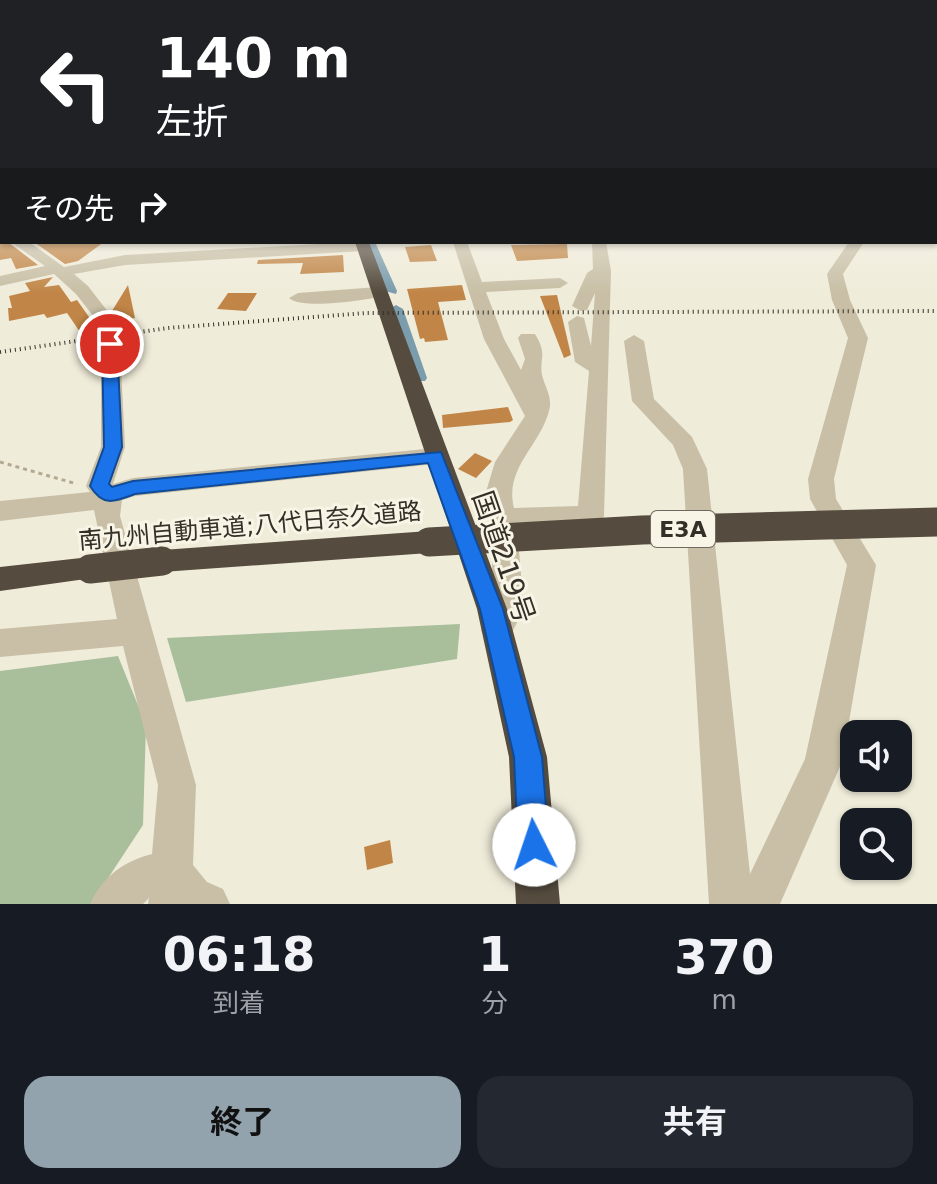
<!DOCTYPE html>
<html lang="ja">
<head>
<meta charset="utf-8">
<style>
	body { margin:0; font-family:"DejaVu Sans","Noto Sans JP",sans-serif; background:#242831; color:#f1f3f6; height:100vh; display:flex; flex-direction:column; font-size:30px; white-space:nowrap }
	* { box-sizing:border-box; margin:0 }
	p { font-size:26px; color:#9ea1a6 }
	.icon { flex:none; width:44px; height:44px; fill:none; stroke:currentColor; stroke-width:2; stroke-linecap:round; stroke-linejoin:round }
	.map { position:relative; height:904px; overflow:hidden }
	.details { display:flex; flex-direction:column; background:#171b24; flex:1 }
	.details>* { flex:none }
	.banner { position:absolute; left:0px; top:0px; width:938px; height:244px; box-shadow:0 2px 6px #0004; background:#202124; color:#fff; overflow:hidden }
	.buttons { position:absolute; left:840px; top:720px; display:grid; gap:16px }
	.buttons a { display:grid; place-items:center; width:72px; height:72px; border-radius:16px; background:#171b24; box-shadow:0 2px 6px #0004; font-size:40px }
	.pin { position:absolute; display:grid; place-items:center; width:68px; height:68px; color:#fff; margin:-34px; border:4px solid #fff; border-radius:50%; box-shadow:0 2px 8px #0007 }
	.me { position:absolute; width:88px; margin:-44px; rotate:356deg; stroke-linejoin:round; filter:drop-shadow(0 0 6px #0008) }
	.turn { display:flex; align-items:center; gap:28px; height:168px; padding:0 24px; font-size:36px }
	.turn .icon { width:104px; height:104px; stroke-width:2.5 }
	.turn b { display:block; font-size:56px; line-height:68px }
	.then { display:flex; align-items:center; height:76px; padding:0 24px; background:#0003; gap:16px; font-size:30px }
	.eta { display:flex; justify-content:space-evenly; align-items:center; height:136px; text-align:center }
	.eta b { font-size:48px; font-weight:700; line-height:56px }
	.primary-button { display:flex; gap:16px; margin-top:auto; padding:16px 24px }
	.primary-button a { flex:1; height:92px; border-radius:24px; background:#92a3ad; color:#111; font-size:32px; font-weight:700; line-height:92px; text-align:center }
	.primary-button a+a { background:#242831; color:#f1f3f6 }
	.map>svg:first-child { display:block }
</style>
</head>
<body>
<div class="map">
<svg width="937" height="904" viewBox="0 0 937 904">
	<rect width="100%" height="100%" fill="#f0ecda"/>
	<!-- green -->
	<path fill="#a9be9b" d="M460,624L457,659L186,702L167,638Z
		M118,656L146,725L143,825L91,904H0V671Z"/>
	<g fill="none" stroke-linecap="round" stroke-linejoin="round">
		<!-- canal -->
		<path fill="#7a9cac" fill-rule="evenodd" d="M363,242H375L397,291L396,294L385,291Z
			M396,305L403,309L427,378L425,381H413L411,378L389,309Z"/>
	</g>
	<!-- building -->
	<path fill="#c18647" d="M0,242H8L38,265L16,269L11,258L0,260Z
		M34,242H104L78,261L65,264Z
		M567,244L568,258L517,261L511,245Z
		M431,245L437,261L410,262L405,247Z
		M343,255L344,272L300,274L303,263L257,264L258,260Z
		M53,277L44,287L59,285L71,302L77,300L96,327L80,332L67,313L47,318L44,314L9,321L8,308H12L9,296L30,291L25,283Z
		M128,285L135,318L119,321L112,311Z
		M462,285L466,300L438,302L448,340L425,342L424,338L420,339L407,289Z
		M228,293H257L246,311L217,309Z
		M557,295L571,355L564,358L540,296Z
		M508,407L513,420L510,422L443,428L442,415Z
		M475,453L492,461L476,478L458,469Z
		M390,840L393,863L367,870L364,847Z"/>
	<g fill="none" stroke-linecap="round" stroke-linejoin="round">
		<!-- path -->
		<path stroke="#b3a991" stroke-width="3" stroke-dasharray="4 4" stroke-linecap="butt" d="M0,462L77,484"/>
		<!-- minor -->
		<path fill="#c8bfa6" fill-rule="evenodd" d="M0,171H2V179H0Z
			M0,212H2L0,225Z
			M11,242H29L64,267L125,255L354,242H365L371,246L363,251L125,265L74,274L88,286L119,326L125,447L113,484L133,478L435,448L444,450L447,456L444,462L435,464L135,496L122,500L120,516L196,785L193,865L207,882L223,889L230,904H148L149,898L143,904H90C102,877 124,861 152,854L158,785L123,646L0,657V629L117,619L94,510L0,521V501L90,492L86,486L101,447V326L76,294L54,274L0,286V276L45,266Z
			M453,242H467L482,282L560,278L568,283L560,288L486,292L504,339L521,370L525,359L518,338L521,334H535C548,355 539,358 542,375C545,387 553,398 549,411C540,446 504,468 514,508L578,506L589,371L575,362L568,322L577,316L584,318L591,346L595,293L587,310L581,311L572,306L587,273L593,269L592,242H606L611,271L604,516L600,523L591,526L517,528L524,609L508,640L497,644L486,640L481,630L494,607L490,518L485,495L495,462L525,416L484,339Z
			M849,242H864L843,274L850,300L868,338L834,479L836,499L876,565L842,762L780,904H709L683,469L673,445L632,401L624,341L634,335L644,341L654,399L692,437L707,469L750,874L805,759L847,565L810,499L808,479L848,338L832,300L827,274Z
			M378,287L387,292L384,296C366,300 302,310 289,298L298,293Z"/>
		<!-- highway -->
		<path fill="#554b3e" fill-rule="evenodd" d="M355,242H369L507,609L547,757L560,904H516L509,757L477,609Z
			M429,531L439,534L443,542L439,550L429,553L162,572L152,569L148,561L152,553L162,550Z
			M90,557L100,561L105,569L100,577L0,591V567Z"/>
		<!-- rail -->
		<path stroke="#342f27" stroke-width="4" stroke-dasharray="1 4" stroke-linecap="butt" d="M0,352L168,328L366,313L937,311"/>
		<!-- highway-bridge -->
		<path stroke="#554b3e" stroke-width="29" d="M429,542L642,530L937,522
			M90,569L162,561"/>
	</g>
	<!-- sky -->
	<linearGradient id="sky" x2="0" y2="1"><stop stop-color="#7caad0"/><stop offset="0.57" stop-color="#f8f6ee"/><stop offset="1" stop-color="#f8f6ee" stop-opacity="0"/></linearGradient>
	<rect width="937" height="293" fill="url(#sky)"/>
	<!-- route -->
	<path fill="#1a73e8" stroke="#114b97" stroke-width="2" d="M110,340L117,344L122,447L109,484L112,487L133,481L441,452L503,609L542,757L549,845L545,856L534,861L523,856L518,845L514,757L480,609L428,463L135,494C114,502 103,507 90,486L104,447L102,344Z"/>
	<g text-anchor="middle" stroke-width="6" stroke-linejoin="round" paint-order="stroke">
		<!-- shield labels -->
		<rect fill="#f8f5e6" stroke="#6f6a60" stroke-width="2" x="651" y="511" width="64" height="36" rx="6"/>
		<g font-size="22" font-weight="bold" fill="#342f27">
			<text x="683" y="537">E3A</text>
		</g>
		<!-- street labels -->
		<g font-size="24" fill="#342f27" stroke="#f8f5e6">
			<text transform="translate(250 526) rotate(-5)" y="8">南九州自動車道;八代日奈久道路</text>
		</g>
		<!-- near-street labels -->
		<g font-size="28" fill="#342f27" stroke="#f8f5e6">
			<text transform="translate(504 557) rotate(71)" y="10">国道219号</text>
		</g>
	</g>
</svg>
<div class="buttons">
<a><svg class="icon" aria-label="sound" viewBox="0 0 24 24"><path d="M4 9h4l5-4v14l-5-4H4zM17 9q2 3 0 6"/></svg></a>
<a><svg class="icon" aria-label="search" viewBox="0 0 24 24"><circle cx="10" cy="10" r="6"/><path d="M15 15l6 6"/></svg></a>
</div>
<div class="pin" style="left:110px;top:344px;background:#d93025"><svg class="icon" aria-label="arrive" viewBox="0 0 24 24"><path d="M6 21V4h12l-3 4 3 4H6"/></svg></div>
<svg class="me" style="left:534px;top:845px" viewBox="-20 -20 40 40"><circle r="19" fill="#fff"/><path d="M0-13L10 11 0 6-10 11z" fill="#1a73e8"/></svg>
<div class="banner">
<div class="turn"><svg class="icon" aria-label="left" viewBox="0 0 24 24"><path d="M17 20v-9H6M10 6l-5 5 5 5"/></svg><div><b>140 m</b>左折</div></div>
<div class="then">その先<svg class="icon" aria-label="right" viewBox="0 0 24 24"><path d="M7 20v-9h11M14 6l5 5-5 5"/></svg></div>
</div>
</div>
<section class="details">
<div class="eta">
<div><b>06:18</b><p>到着</p></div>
<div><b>1</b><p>分</p></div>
<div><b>370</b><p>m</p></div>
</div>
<div class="primary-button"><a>終了</a><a>共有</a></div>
</section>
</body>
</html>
